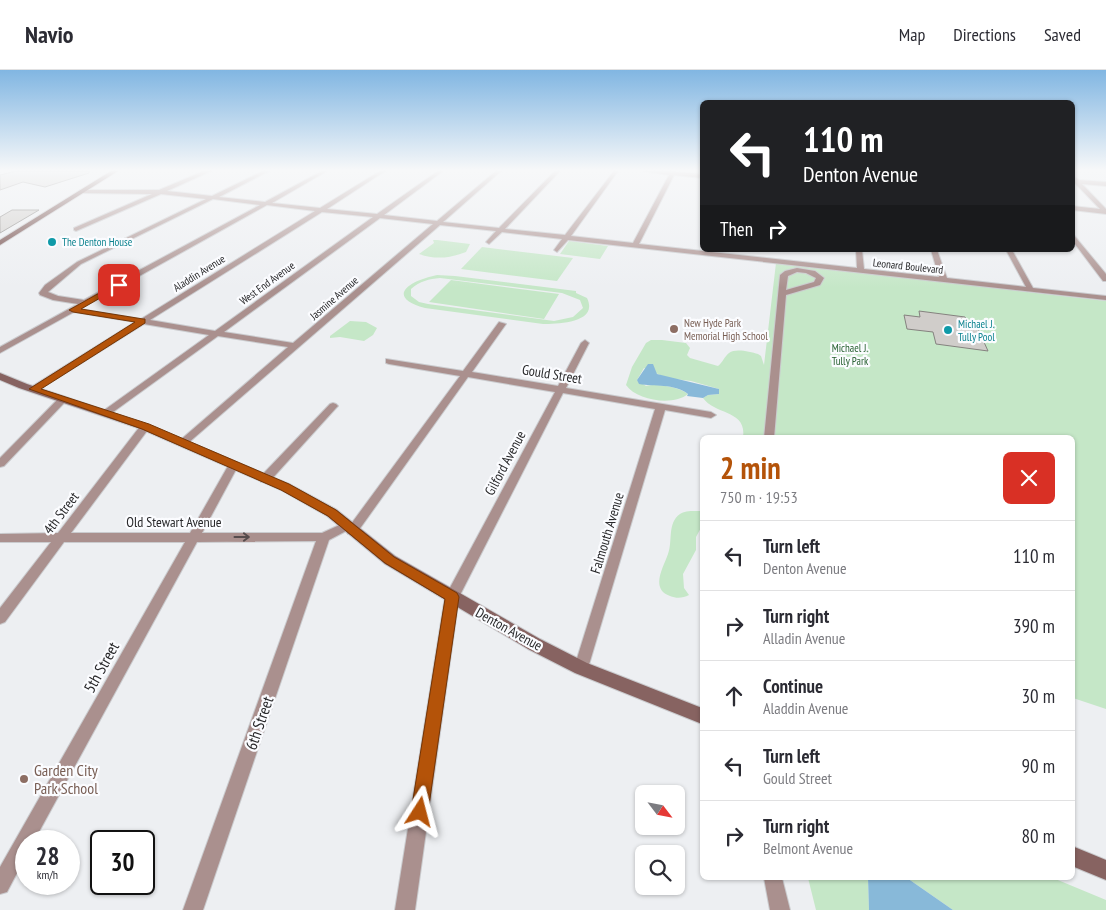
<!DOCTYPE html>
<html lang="en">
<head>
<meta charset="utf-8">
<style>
	body { margin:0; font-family:"PT Sans Narrow",sans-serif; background:#f2f2f3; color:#2b2b33; height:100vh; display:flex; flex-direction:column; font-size:19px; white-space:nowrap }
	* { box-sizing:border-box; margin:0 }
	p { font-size:16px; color:#7c7c81 }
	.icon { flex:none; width:28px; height:28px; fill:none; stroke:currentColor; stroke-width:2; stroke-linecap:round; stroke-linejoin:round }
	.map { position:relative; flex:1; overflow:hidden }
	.sheet { position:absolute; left:700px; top:365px; width:375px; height:445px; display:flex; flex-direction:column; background:#fff; border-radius:8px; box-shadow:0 1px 4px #0004 }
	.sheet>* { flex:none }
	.top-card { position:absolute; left:700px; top:30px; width:375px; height:152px; border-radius:8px; box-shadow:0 1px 4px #0004; background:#202124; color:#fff; overflow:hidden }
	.needle { width:32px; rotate:122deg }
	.tools { position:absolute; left:635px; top:715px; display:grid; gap:10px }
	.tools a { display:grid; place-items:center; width:50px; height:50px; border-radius:8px; background:#fff; box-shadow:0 1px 4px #0004; font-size:25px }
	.speed { position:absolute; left:15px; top:760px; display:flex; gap:10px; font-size:25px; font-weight:700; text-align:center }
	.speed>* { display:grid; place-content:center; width:65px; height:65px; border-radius:50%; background:#fff; box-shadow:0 1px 4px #0004; line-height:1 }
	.speed small { font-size:12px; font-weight:400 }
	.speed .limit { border:2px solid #111; border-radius:8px; background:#fff; color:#111 }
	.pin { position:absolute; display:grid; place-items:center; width:42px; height:42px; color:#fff; margin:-21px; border-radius:10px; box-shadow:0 2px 8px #0006 }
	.me { position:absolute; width:55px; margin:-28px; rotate:9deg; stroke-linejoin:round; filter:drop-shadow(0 0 4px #0008) }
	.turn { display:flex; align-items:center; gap:18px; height:105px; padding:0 20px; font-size:22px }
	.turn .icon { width:65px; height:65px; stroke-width:2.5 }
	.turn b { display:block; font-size:35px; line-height:42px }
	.then { display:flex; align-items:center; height:48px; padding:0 20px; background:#0003; gap:10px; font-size:19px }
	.round { display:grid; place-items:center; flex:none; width:52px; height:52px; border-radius:8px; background:#f2f2f3 }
	.head { display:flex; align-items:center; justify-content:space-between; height:85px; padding:0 20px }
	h1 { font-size:30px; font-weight:700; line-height:38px; color:#b45309 }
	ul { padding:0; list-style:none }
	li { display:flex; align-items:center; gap:15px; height:70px; padding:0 20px; border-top:1px solid #e1e1e2 }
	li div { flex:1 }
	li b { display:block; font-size:19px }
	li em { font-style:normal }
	header { display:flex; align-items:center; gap:30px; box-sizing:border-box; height:70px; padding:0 25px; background:#fff; border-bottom:1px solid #e1e1e2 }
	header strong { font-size:24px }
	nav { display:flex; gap:28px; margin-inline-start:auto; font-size:18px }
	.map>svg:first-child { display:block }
</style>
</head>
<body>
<header>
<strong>Navio</strong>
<nav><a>Map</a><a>Directions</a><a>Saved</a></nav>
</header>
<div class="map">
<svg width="1106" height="840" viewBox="0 0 1106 840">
	<rect width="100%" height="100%" fill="#edeff2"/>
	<!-- green -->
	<path fill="#c5e7c7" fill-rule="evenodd" d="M433,170H437L470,174L466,182C450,188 436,190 419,184L434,173Z
		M569,171L608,176L600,189L560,184Z
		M482,177L573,188L557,211L461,199Z
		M776,193L1106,231V639L1073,628L1072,368L743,367C747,340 715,345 703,328L708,325L719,324V319L691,311L667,308L644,298L637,310L646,316C657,313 679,317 688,324C674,336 637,331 626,315L632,297L646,273L651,270H662L686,273L690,278L687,285L690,288L718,296C723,292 724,287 729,283C736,278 750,282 758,284L761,286L764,295Z
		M437,205L455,206L576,221V223L587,228C599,253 558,254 543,254L425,238C383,226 412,210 437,205ZM440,208L562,223L580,230L583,238L573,247L554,251L428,234L419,232L411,226V219C420,211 429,209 440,208Z
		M451,210L559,224L544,249L429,232Z
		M350,251L366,252L377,258L373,265L364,271L340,267L330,268V266Z
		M702,441V456L696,467V480L683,504L684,518L689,525C683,528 677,529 670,526C650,519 663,498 668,484C673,471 667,453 680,444C685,440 696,441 702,441Z
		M808,808H868L869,840H816Z
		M907,808H1053L1106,830V840H953Z"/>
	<!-- water -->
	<path fill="#88b9d9" d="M648,294H653L657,304L719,319V324L708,325L703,328L687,326L688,324C674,313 654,317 639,314L637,310Z
		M868,808H907L953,840H869Z"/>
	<!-- building -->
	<path fill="#d0cdca" stroke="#85827f" d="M16,101H89V103L45,117L23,112L0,120V105Z
		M12,140H39L0,163V147Z
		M919,241L965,247L967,251L975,252L988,281L936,274L933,262L907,259L904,245L920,247Z"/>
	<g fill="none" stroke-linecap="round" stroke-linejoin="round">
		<defs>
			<path id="street" d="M204,101H211L167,121L212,126L263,101H269L219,127L265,132L322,101H327L272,133L320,138L380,101H385L327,139L377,144L438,101H443L384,145L437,151L496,101H501L443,152L499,158L555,101H560L505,159L565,165L614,101H618L571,166L633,173L669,105L642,101H676V102L702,104V108L674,105L639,174L857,198L856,180H862L864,199L939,207L931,180H937L947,208L1026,217L1006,180H1012L1033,218L1106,226V230L568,170L557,182L554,180L562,169L502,162L489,174L486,172L496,161L440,155L187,374L183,375L178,372L288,277L218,266L109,345H103L101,343L103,341L209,265L144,254L37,321H31V317L135,252L74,242L0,283V277L78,234L53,230L40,225L39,223L45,215L77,192L206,129L161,124L76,161L74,160V158L152,124L82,123L80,120H159ZM213,129L260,135L84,230L58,226L48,222L81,194ZM267,135L315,141L141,249L80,239ZM322,142L373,147L215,261L150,250ZM380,148L433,154L293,273L224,262Z
				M1072,105L1079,110L1106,112V116L1082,114L1106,139V144L1072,140V136L1100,139L1072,110Z
				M1072,163L1106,204V211H1103L1072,170Z
				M797,198L815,201L824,208L820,215L786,225L774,368H764L780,205L785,201ZM797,202L806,203L816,208L814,212L786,220L788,206Z
				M499,252L506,254L472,302L558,316L581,273L585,270L589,273L566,318L711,342L716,345L711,348L665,340L588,598L586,603L581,604L576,603L574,598L655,339L563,323L459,527L415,840H395L445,527L555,322L468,307L356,464H348L346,461L329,470L203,840H183L316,471L197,472L34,771H26V786L7,822L0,824V797L185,472H64L5,552L0,554V538L51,472H0V464L58,463L141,355L145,354L150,357L71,463H190L228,396L233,393L238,396L202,463H322L346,452L351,454L460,306L389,294L386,293V289L463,301Z
				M63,326L68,329L66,331L4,396L0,397V388L60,327Z
				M333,333L336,334L338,336L336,338L269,412H261L259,409L261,406L330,334Z
				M764,808H782L790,840H770Z"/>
			<path id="secondary" d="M0,303L27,314L149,355L289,414L337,440L395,486L540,569L587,593L702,638V654L575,603L528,579L385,494L327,446L281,420L141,359L19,318L0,310Z
				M1072,776L1106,790V810L1072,796Z"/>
			<path id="primary" d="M111,101H118L0,175V170Z"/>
		</defs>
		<!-- street casing -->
		<use href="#street" stroke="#cacbce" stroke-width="2"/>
		<!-- secondary casing -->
		<use href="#secondary" stroke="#cacbce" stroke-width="2"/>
		<!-- primary casing -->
		<use href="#primary" stroke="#cacbce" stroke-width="2"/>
		<!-- street -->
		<use href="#street" fill="#aa908e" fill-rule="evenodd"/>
		<!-- secondary -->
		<use href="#secondary" fill="#876361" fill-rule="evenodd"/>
		<!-- primary -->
		<use href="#primary" fill="#6d4441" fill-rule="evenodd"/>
	</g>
	<!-- one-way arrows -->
	<defs><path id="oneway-shaft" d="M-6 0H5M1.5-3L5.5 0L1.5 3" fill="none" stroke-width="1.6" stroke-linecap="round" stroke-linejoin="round" transform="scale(1.25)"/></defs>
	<use stroke="#564c4d" href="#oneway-shaft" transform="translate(242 467)"/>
	<!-- sky -->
	<linearGradient id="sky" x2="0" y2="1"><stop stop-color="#81b6e2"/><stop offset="0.46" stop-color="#f7f8f9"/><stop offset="1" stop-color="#f7f8f9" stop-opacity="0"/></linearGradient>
	<rect width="1106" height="218" fill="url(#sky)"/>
	<!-- route -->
	<path fill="#b45309" stroke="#753606" d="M119,212L121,213V216L81,239L143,249H145V253L41,319L149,354L289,414L336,440L394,487L457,523L459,527L428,742L426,748L420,751L413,748L411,742L445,529L385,493L328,446L281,420L142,359L29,319L135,252L73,242L69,240Z"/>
	<!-- markers -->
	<g fill="#0f9aa8" stroke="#fbfcff" stroke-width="2">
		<circle cx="52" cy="172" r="5"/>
		<circle cx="948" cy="260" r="5"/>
	</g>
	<g fill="#8d6e63" stroke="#fbfcff" stroke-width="2">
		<circle cx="674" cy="259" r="5"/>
		<circle cx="24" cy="709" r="5"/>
	</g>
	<g text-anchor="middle" stroke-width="4.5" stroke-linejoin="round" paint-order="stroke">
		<!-- far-culture labels -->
		<g font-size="11" fill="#0d838f" stroke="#fbfcff" text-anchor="start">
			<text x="62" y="176">The Denton House</text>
			<text x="958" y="258">Michael J.<tspan x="958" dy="13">Tully Pool</tspan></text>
		</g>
		<!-- far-street labels -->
		<g font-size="11" fill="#28282a" stroke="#fbfcff">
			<text transform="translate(908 196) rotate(6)" y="4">Leonard Boulevard</text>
			<text transform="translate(199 203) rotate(-32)" y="4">Aladdin Avenue</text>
			<text transform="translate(267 213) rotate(-36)" y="4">West End Avenue</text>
			<text transform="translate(334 228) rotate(-41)" y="4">Jasmine Avenue</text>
		</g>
		<!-- far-education labels -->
		<g font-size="11" fill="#785e54" stroke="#fbfcff" text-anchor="start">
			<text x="684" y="257">New Hyde Park<tspan x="684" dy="13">Memorial High School</tspan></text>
		</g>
		<!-- far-park labels -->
		<g font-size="11" fill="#276030" stroke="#fbfcff">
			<text x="850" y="282">Michael J.<tspan x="850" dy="13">Tully Park</tspan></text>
		</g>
		<!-- street labels -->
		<g font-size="14" fill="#28282a" stroke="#fbfcff">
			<text transform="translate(552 304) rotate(9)" y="5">Gould Street</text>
			<text transform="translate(505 393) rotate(-62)" y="5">Gilford Avenue</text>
			<text transform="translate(61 443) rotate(-53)" y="5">4th Street</text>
			<text x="174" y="457">Old Stewart Avenue</text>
			<text transform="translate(607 463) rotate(-73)" y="5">Falmouth Avenue</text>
			<text transform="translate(509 559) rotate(29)" y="5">Denton Avenue</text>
		</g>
		<!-- near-street labels -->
		<g font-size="16" fill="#28282a" stroke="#fbfcff">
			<text transform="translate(101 597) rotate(-61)" y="6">5th Street</text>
			<text transform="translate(259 653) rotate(-71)" y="6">6th Street</text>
		</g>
		<!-- near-education labels -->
		<g font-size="16" fill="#785e54" stroke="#fbfcff" text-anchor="start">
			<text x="34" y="706">Garden City<tspan x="34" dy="18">Park School</tspan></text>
		</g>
	</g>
</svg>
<div class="tools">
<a><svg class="needle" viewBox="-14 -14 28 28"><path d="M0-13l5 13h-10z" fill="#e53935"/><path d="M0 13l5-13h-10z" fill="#7c7c81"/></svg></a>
<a><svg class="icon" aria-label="search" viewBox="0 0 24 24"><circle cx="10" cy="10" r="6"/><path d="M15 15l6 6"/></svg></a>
</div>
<div class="speed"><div>28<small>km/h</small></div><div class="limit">30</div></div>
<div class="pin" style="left:119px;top:215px;background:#d93025"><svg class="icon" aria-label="arrive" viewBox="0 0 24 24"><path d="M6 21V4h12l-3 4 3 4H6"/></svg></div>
<svg class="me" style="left:420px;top:742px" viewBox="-20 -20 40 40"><path d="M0-17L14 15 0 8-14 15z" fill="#b45309" stroke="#fff" stroke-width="4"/></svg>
<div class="top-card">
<div class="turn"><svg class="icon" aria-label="left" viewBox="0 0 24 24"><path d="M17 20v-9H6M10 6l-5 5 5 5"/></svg><div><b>110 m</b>Denton Avenue</div></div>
<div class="then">Then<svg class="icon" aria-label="right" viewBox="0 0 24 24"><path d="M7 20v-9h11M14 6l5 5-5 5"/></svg></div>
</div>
<section class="sheet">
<div class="head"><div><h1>2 min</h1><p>750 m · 19:53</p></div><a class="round" style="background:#d93025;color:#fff"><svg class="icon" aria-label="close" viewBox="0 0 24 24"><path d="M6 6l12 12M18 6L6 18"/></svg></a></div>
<ul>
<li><svg class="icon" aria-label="left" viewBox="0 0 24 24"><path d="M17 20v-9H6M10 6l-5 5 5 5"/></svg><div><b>Turn left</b><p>Denton Avenue</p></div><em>110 m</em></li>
<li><svg class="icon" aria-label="right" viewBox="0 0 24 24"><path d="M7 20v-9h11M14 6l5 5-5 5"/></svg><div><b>Turn right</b><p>Alladin Avenue</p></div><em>390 m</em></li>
<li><svg class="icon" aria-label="ahead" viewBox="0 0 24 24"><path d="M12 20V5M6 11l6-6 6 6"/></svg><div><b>Continue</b><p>Aladdin Avenue</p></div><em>30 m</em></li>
<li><svg class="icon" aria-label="left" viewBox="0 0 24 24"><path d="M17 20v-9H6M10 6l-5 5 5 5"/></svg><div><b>Turn left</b><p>Gould Street</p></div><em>90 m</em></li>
<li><svg class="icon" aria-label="right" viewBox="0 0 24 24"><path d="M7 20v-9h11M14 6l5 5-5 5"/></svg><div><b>Turn right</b><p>Belmont Avenue</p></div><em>80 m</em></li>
</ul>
</section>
</div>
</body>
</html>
